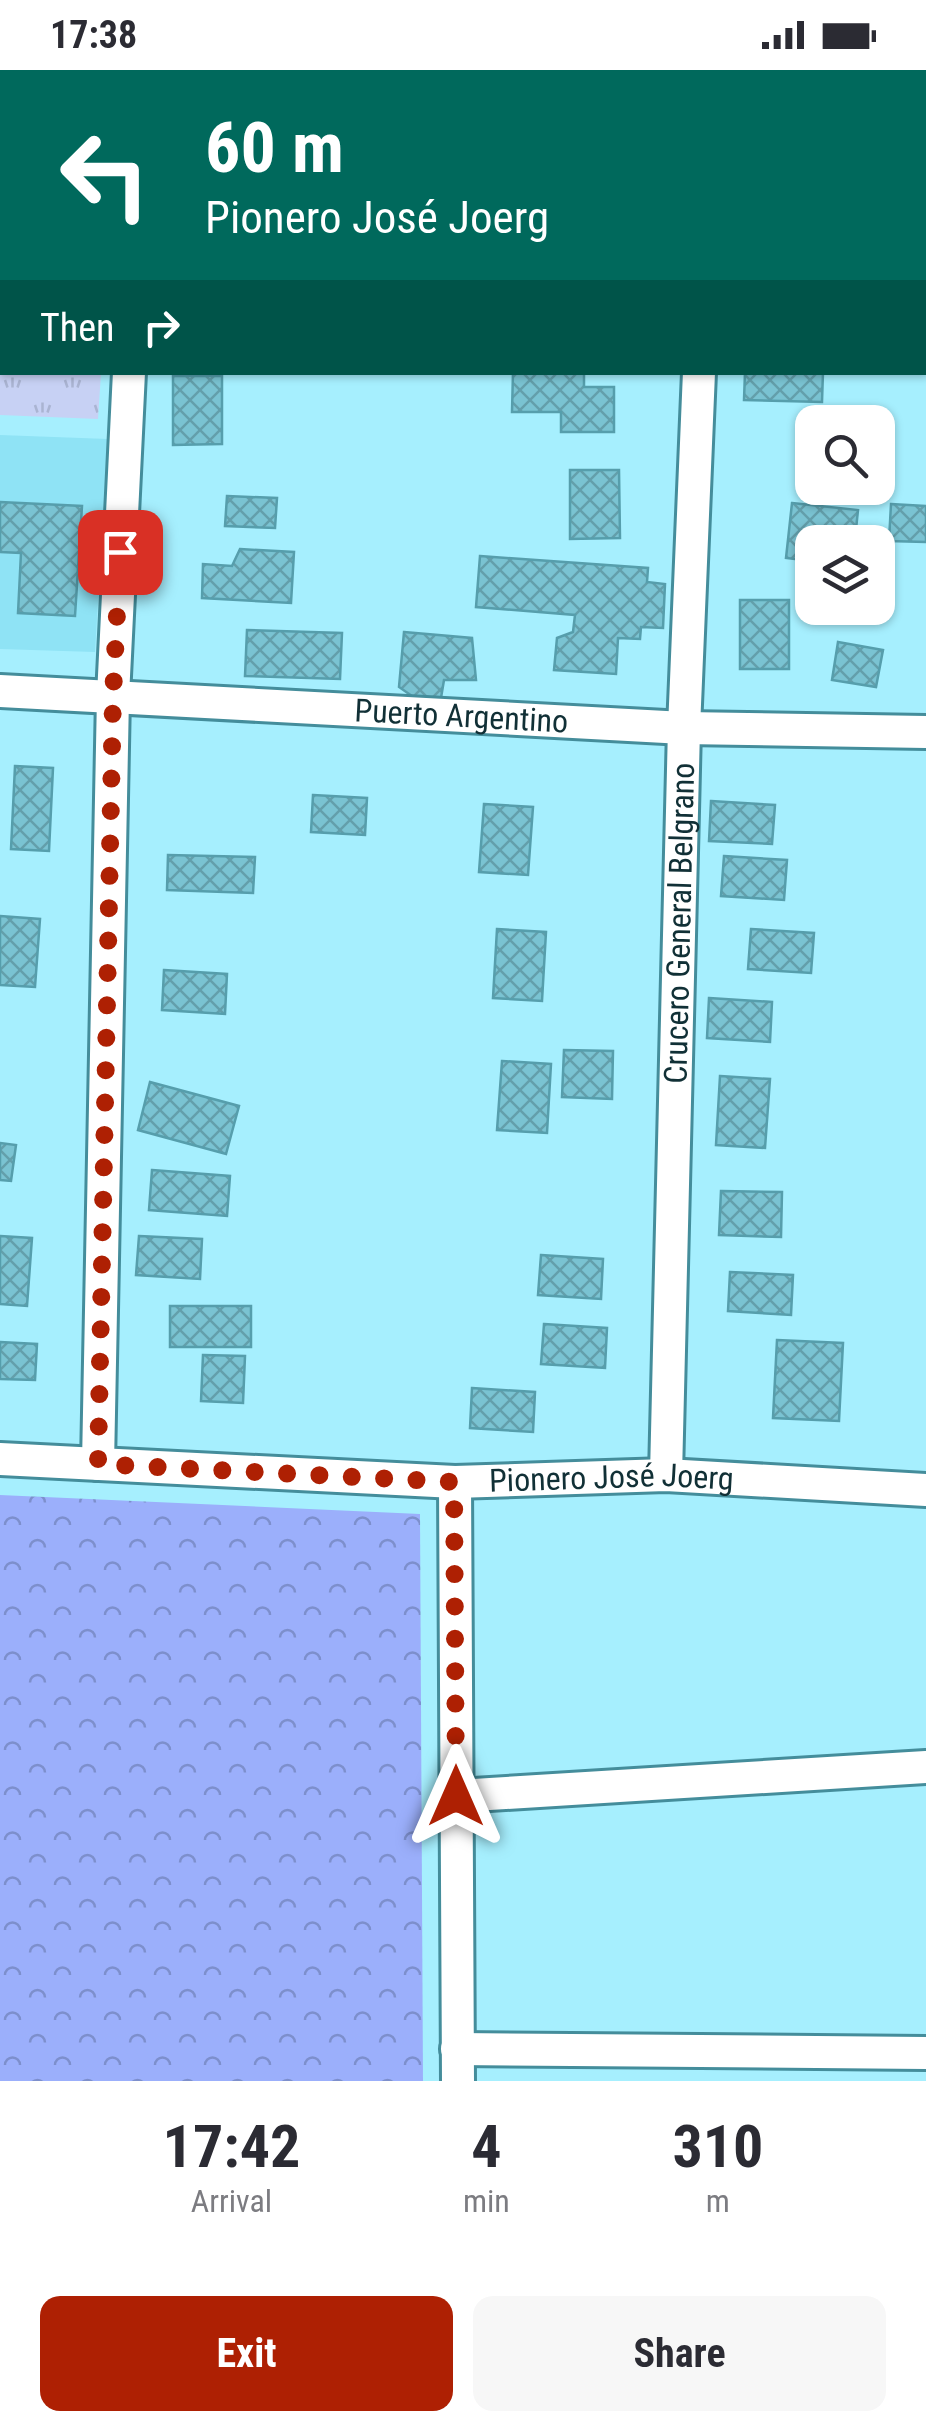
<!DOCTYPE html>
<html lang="en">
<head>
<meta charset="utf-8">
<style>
	body { margin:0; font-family:"Roboto Condensed",sans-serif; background:#f7f7f7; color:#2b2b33; height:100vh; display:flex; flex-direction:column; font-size:38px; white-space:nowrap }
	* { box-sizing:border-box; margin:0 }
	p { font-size:32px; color:#7c7c81 }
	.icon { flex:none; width:55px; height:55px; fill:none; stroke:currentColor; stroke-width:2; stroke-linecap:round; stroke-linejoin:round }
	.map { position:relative; height:2011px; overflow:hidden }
	.panel { display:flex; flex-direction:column; background:#fff; flex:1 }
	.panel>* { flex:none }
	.guide { position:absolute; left:0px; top:0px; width:928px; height:305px; box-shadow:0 2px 8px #0004; background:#00695c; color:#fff; overflow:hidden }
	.fabs { position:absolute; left:795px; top:335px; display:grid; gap:20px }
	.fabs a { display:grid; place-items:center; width:100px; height:100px; border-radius:20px; background:#fff; box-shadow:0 2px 8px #0004; font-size:50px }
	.pin { position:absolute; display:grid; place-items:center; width:85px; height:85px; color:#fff; margin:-42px; border-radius:20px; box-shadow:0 5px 15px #0006 }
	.me { position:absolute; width:110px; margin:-55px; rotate:0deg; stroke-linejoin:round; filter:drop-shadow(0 0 8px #0008) }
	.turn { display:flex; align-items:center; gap:35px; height:210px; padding:0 40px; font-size:45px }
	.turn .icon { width:130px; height:130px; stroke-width:2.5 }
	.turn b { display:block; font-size:70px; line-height:85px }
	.then { display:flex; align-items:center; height:95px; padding:0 40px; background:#0003; gap:20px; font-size:38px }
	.eta { display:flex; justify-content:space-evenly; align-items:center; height:170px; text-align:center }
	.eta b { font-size:60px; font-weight:700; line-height:70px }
	.primary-button { display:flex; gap:20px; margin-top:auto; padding:20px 40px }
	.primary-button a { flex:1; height:115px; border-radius:20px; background:#ae2003; color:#fff; font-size:40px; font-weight:700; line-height:115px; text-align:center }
	.primary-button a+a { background:#f7f7f7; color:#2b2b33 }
	.status { display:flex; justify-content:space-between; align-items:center; height:70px; padding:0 50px; background:#fff; direction:ltr }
	.status svg { height:28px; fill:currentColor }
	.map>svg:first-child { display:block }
</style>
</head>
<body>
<div class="status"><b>17:38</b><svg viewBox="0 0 49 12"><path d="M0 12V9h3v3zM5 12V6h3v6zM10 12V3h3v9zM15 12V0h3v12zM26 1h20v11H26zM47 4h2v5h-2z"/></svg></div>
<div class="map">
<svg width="926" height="2011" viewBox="0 0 926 2011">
	<defs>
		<pattern id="forest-crowns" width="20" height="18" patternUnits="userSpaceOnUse" patternTransform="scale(2.5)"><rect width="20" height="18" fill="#9baffb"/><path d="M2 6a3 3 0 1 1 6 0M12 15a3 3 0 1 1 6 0" fill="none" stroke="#7d8fcc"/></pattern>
		<pattern id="park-tufts" width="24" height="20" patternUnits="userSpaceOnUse" patternTransform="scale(2.5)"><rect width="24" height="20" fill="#c7d1f4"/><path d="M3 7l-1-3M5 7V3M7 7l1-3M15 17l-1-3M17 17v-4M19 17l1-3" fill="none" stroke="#aab4d2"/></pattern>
		<pattern id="building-cross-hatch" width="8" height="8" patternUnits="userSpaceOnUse" patternTransform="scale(2.5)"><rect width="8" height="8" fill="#7ac3d2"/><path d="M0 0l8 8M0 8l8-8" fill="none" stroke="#639fab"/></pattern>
	</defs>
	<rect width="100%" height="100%" fill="#a6effe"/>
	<!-- built -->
	<path fill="#8fe3f5" d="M0,365L108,369L95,582L0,579Z"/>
	<!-- forest -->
	<path fill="url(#forest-crowns)" d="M0,1425L420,1444L423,2011H0Z"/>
	<!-- park -->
	<path fill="url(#park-tufts)" d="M0,0H116L2,2V302L101,303L98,349L0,345Z"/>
	<!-- building -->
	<path fill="url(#building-cross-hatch)" stroke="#569eac" stroke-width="2.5" d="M513,302H584V317H614V362H561V342H512Z
		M745,302H823L822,332L744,330Z
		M173,306H222V374L173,375Z
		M570,400H619L620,468L570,469Z
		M227,426L277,428L275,458L225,456Z
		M0,432L82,436L75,546L18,543L21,483L0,482Z
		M792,433L858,440L855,469L826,466L825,472H812V491L786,488Z
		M891,434L926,436V472L889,471Z
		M240,479L294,482L291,533L202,528L203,494L232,496Z
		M480,486L648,498L647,512L665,514L663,558L641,557L640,569L618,568L616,604L554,600L557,568L573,562L575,545L476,537Z
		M740,530H789V599H740Z
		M247,560L342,563L340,609L245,606Z
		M404,562L472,568L476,610H444L441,628L412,626L399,617Z
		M838,572L883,580L876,617L832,610Z
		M15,696L53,698L49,781L11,779Z
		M313,725L367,728L365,765L311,762Z
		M711,731L775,735L772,774L709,771Z
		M484,734L533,737L528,805L479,802Z
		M168,785L255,787L253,823L167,820Z
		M724,786L787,790L784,830L721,826Z
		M0,846L40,849L35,917L0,915Z
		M497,859L546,862L542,931L493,928Z
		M751,859L814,863L811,903L748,899Z
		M164,900L227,904L225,944L162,940Z
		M709,928L772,932L770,972L707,968Z
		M564,980L613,981L612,1029L562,1027Z
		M502,991L551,994L547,1063L497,1060Z
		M720,1006L770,1009L765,1078L716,1075Z
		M150,1012L239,1036L226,1084L138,1060Z
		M0,1073L16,1075L11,1111L0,1110Z
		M152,1100L230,1106L227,1146L149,1140Z
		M721,1121L782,1122L781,1167L719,1165Z
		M0,1166L32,1168L27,1236L0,1234Z
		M139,1166L202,1169L200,1209L136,1205Z
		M541,1185L603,1189L601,1229L538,1225Z
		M730,1202L793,1205L791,1245L728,1241Z
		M170,1236H251V1277H170Z
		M544,1254L607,1258L605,1298L541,1294Z
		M777,1270L843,1273L839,1351L773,1348Z
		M0,1272L37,1274L35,1310L0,1309Z
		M203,1285L245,1286L243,1333L201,1331Z
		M472,1318L535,1322L533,1362L470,1358Z"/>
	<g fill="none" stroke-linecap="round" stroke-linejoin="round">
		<defs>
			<g id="street">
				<path d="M144,2V0"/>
				<path d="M712,2V0"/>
				<path id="s1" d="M0,621L684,658L926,662"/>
				<path id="s2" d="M0,1389L455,1412L666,1405L926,1420"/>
				<path d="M98,1394L113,626L129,302"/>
				<path id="s3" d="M666,1405L684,658L699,302"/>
				<path d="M455,1412L458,2011"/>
				<path d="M457,1726L926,1697"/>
				<path d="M457,1979L926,1983"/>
			</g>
		</defs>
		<!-- street casing -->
		<use href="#street" stroke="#448d9b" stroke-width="38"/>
		<!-- street -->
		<use href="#street" stroke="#fff" stroke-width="32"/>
	</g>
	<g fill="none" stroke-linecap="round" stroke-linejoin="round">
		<!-- route -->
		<path stroke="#ae2003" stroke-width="18" stroke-dasharray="0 32.4" d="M120,482L113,626L98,1394L454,1412L456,1726"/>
	</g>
	<g text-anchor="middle" stroke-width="8" stroke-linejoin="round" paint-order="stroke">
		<!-- street labels -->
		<g font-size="32" fill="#113036" stroke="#a6effe">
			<text dy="11" stroke="none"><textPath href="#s1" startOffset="462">Puerto Argentino</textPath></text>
			<text dy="11" stroke="none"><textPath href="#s3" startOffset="552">Crucero General Belgrano</textPath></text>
			<text dy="11" stroke="none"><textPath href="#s2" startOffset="612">Pionero José Joerg</textPath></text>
		</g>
	</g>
</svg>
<div class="fabs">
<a><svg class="icon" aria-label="search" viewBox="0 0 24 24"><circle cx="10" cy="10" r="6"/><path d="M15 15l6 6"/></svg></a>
<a><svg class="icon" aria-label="layers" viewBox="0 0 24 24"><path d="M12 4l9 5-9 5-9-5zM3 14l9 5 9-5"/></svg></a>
</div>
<div class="pin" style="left:120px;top:482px;background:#d93025"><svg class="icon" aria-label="arrive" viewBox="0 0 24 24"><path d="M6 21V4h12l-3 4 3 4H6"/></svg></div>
<svg class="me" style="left:456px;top:1726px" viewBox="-20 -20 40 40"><path d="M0-17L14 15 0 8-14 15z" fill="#ae2003" stroke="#fff" stroke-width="4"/></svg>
<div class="guide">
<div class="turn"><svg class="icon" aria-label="left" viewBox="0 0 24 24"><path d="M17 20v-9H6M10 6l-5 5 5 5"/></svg><div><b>60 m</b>Pionero José Joerg</div></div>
<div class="then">Then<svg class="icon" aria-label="right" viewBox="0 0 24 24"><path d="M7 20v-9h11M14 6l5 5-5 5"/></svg></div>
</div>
</div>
<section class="panel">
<div class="eta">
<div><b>17:42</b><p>Arrival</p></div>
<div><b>4</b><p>min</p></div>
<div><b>310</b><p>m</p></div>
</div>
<div class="primary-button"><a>Exit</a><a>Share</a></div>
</section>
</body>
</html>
